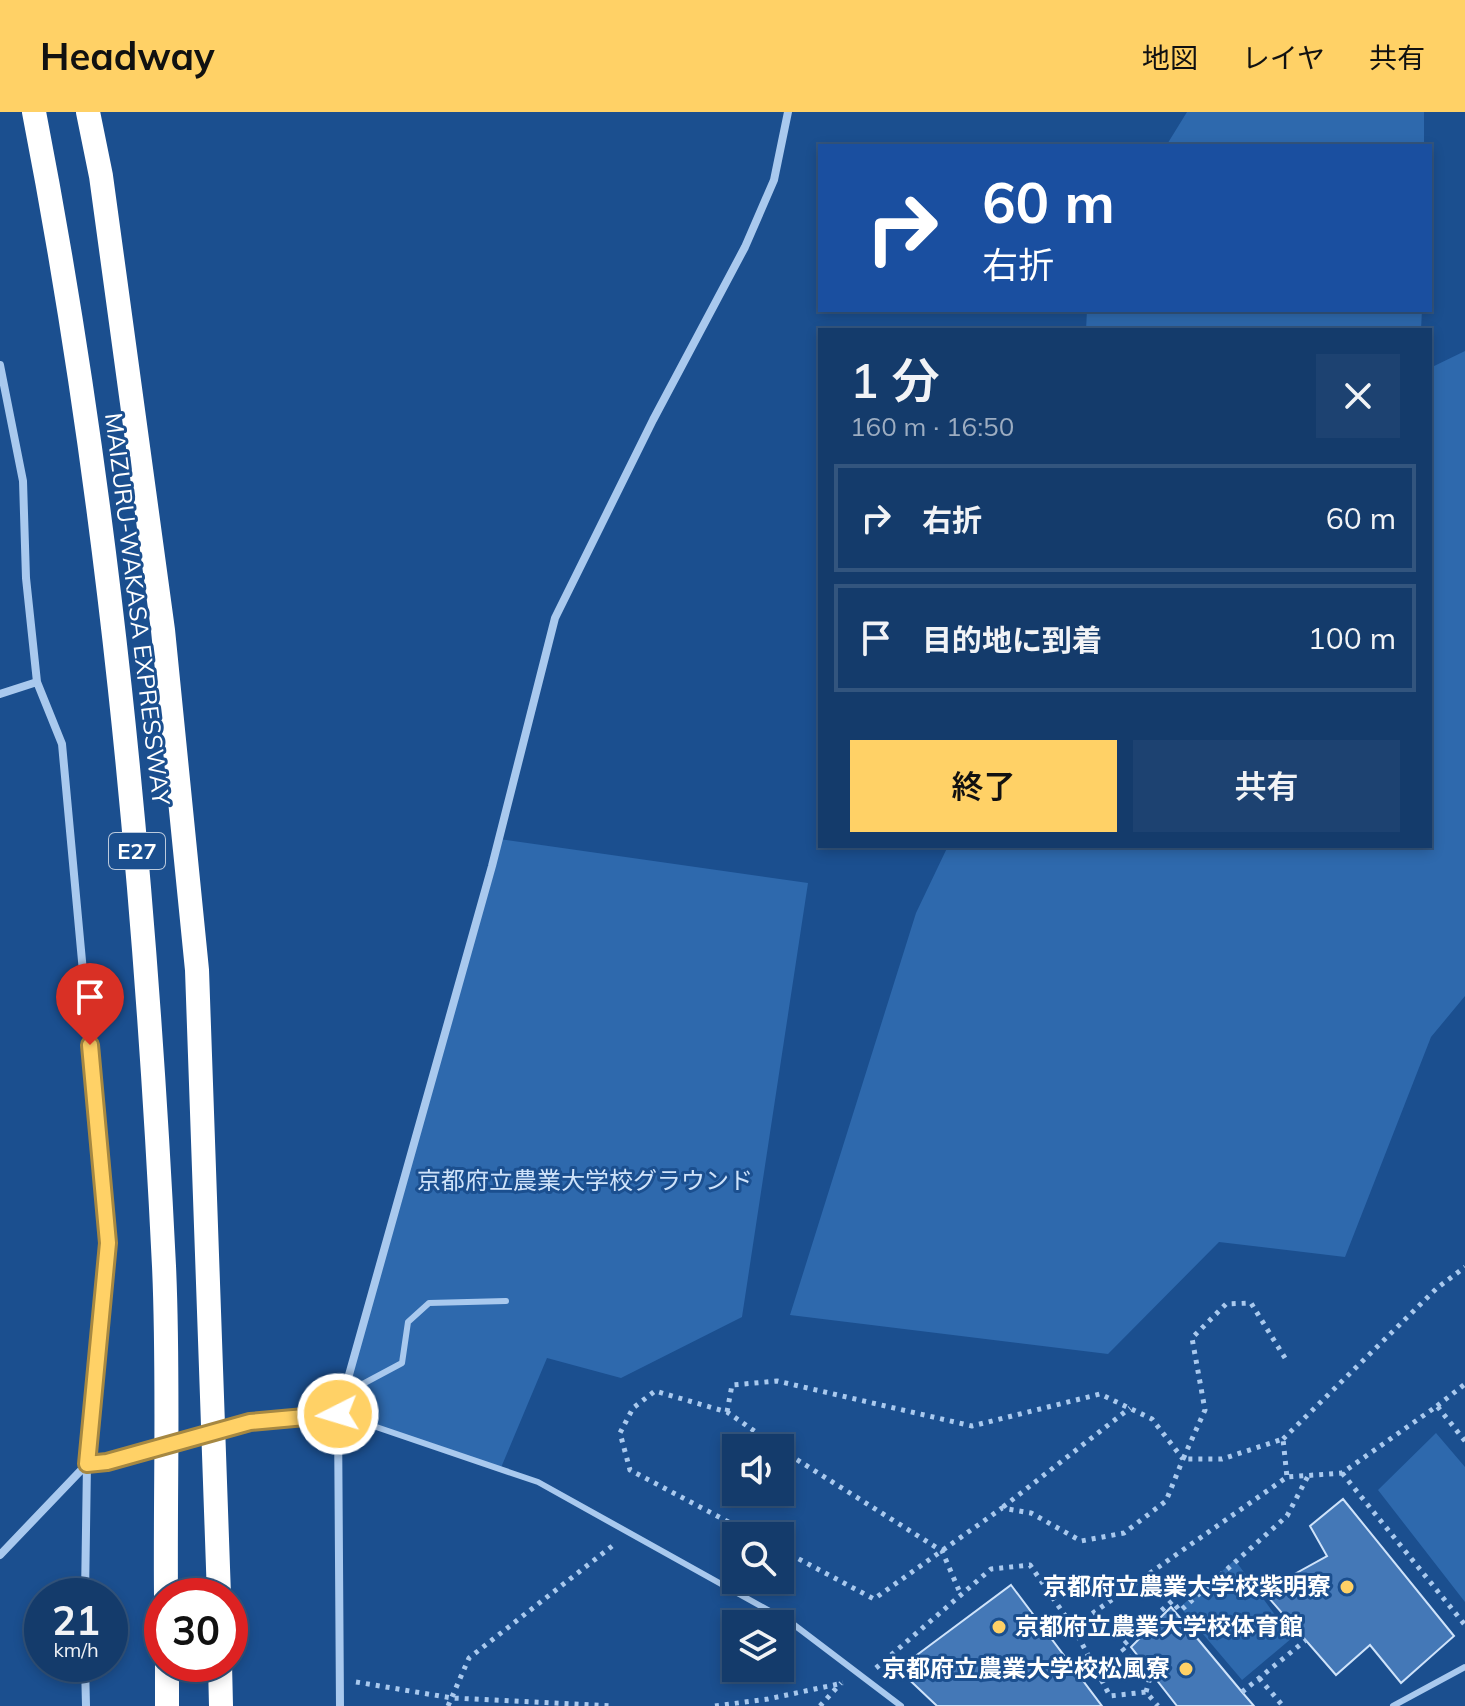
<!DOCTYPE html>
<html lang="ja">
<head>
<meta charset="utf-8">
<style>
	body { margin:0; font-family:Mulish,"Noto Sans JP",sans-serif; background:#1d4271; color:#f1f3f6; height:100vh; display:flex; flex-direction:column; font-size:30px; white-space:nowrap }
	* { box-sizing:border-box; margin:0 }
	p { font-size:26px; color:#9dadc1 }
	.icon { flex:none; width:44px; height:44px; fill:none; stroke:currentColor; stroke-width:2; stroke-linecap:round; stroke-linejoin:round }
	.map { position:relative; flex:1; overflow:hidden }
	.panel { position:absolute; left:818px; top:216px; width:614px; height:520px; display:flex; flex-direction:column; background:#143b6b; border-radius:0px; box-shadow:0 4px 12px #0003,0 0 0 2px #33557e }
	.panel>* { flex:none }
	.top-card { position:absolute; left:818px; top:32px; width:614px; height:168px; border-radius:0px; box-shadow:0 4px 12px #0003,0 0 0 2px #33557e; background:#1a4fa0; color:#fff; overflow:hidden }
	.buttons { position:absolute; left:722px; top:1322px; display:grid; gap:16px }
	.buttons a { display:grid; place-items:center; width:72px; height:72px; border-radius:0px; background:#143b6b; box-shadow:0 4px 12px #0003,0 0 0 2px #33557e; font-size:40px }
	.speed { position:absolute; left:24px; top:1466px; display:flex; gap:16px; font-size:40px; font-weight:700; text-align:center }
	.speed>* { display:grid; place-content:center; width:104px; height:104px; border-radius:50%; background:#143b6b; box-shadow:0 4px 12px #0003,0 0 0 2px #33557e; line-height:1 }
	.speed small { font-size:20px; font-weight:400 }
	.speed .limit { border:12px solid #d22; background:#fff; color:#111 }
	.pin { position:absolute; display:grid; place-items:center; width:68px; height:68px; color:#fff; margin:-82px -34px; border-radius:50% 50% 50% 0; rotate:-45deg; box-shadow:0 0 8px #0007 }
	.pin .icon { rotate:45deg }
	.me { position:absolute; width:88px; margin:-44px; rotate:265deg; stroke-linejoin:round; filter:drop-shadow(0 0 6px #0008) }
	.turn { display:flex; align-items:center; gap:28px; height:168px; padding:0 32px; font-size:36px }
	.turn .icon { width:104px; height:104px; stroke-width:2.5 }
	.turn b { display:block; font-size:56px; line-height:68px }
	.round { display:grid; place-items:center; flex:none; width:84px; height:84px; border-radius:0px; background:#1d4271 }
	.summary { display:flex; align-items:center; justify-content:space-between; height:136px; padding:0 32px }
	h1 { font-size:48px; font-weight:600; line-height:60px }
	.button { display:flex; gap:16px; margin-top:auto; padding:16px 32px }
	.button a { flex:1; height:92px; border-radius:0px; background:#ffd166; color:#111; font-size:32px; font-weight:600; line-height:92px; text-align:center }
	.button a+a { background:#1d4271; color:#f1f3f6 }
	ul { padding:0; list-style:none }
	li { display:flex; align-items:center; gap:24px; height:108px; margin:0 16px 12px; padding:0 16px; border:4px solid #33557e; border-radius:0px }
	li div { flex:1 }
	li b { display:block; font-size:30px }
	li em { font-style:normal }
	header { display:flex; align-items:center; gap:48px; box-sizing:border-box; height:112px; padding:0 40px; background:#ffd166; color:#111 }
	header strong { font-size:38px }
	nav { display:flex; gap:44px; margin-inline-start:auto; font-size:28px }
	.map>svg:first-child { display:block }
</style>
</head>
<body>
<header>
<strong>Headway</strong>
<nav><a>地図</a><a>レイヤ</a><a>共有</a></nav>
</header>
<div class="map">
<svg width="1465" height="1594" viewBox="0 0 1465 1594">
	<rect width="100%" height="100%" fill="#1b4f8f"/>
	<!-- green -->
	<path fill="#2e69ad" d="M1187,0H1424V34H1166Z
		M1087,198H1422L1421,218H1086Z
		M1465,239V884L1431,925L1345,1145L1219,1130L1108,1242L790,1203L916,801L948,734H1430V256Z
		M499,727L808,771L742,1205L621,1266L547,1246L500,1358L338,1302Z
		M1436,1321L1465,1355V1490L1378,1378Z
		M1235,1448L1292,1526L1242,1568L1180,1495Z"/>
	<!-- building -->
	<path fill="#4478b7" stroke="#cfe3fa" stroke-width="2" d="M1343,1387L1454,1524L1401,1571L1370,1533L1336,1563L1268,1485L1291,1464L1327,1444L1310,1414Z
		M1011,1473L1102,1594H937L898,1557Z
		M1171,1495L1242,1580L1254,1594H1177L1131,1535Z"/>
	<g fill="none" stroke-linecap="round" stroke-linejoin="round">
		<!-- path -->
		<path stroke="#a9c9ee" stroke-width="5" stroke-dasharray="4 6" stroke-linecap="butt" d="M1285,1246L1251,1191L1226,1192L1192,1226L1205,1298L1183,1347H1222L1283,1327L1287,1365
			M1437,1294L1465,1272
			M727,1300L732,1273L777,1269L972,1314L1100,1282L1152,1307L1183,1347L1166,1389L1124,1421L1081,1429L1031,1401L1002,1396L874,1487L780,1437
			M1283,1327L1437,1176L1465,1155
			M780,1337L942,1439L961,1483
			M1342,1361L1465,1513
			M1003,1395L1130,1296
			M755,1424L630,1358L620,1321L633,1296L655,1279L727,1300L779,1336
			M1073,1515L1110,1584L1146,1580L1158,1594
			M876,1556L991,1457L1030,1453L1073,1515L1287,1365L1342,1361L1437,1294L1465,1329
			M1259,1566L1283,1594
			M356,1570L452,1586L614,1594
			M1146,1580L1149,1569L1121,1535L1172,1489L1180,1499L1287,1404L1308,1364
			M1242,1580L1306,1528
			M448,1594L469,1546L616,1431
			M715,1594L768,1587L843,1571
			M820,1594L841,1571"/>
		<!-- lane -->
		<path stroke="#a9c9ee" stroke-width="6" d="M344,1282L402,1251L408,1210L429,1191L506,1189
			M338,1302L538,1370L793,1512L901,1594
			M1393,1594L1465,1555"/>
		<!-- street -->
		<path stroke="#a9c9ee" stroke-width="8" d="M0,253L23,369L26,466L37,570L62,632L108,1131L87,1352L85,1484
			M0,582L37,570
			M250,1310L338,1302
			M0,1443L87,1352L107,1350
			M85,1552L86,1594
			M340,1594L338,1302L492,754L555,506L653,308L745,135L774,68L788,0"/>
		<!-- highway -->
		<path stroke="#fff" stroke-width="24" d="M34,0C108,380 145,767 164,1154C169,1264 165,1374 166,1484
			M88,0L101,64L163,518L197,858L219,1484
			M167,1552V1594
			M220,1552L221,1594"/>
		<!-- street-bridge -->
		<path stroke="#a9c9ee" stroke-width="8" d="M107,1350L250,1310"/>
	</g>
	<g fill="none" stroke-linecap="round" stroke-linejoin="round">
		<defs>
			<path id="route" d="M90,933L108,1131L87,1352L107,1350L250,1310L338,1302"/>
		</defs>
		<!-- route casing -->
		<use href="#route" stroke="#a68842" stroke-width="20"/>
		<!-- route -->
		<use href="#route" stroke="#ffd166" stroke-width="14"/>
	</g>
	<!-- markers -->
	<g fill="#ffd166" stroke="#1b4f8f" stroke-width="3">
		<circle cx="1347" cy="1475" r="8"/>
		<circle cx="999" cy="1515" r="8"/>
		<circle cx="1186" cy="1557" r="8"/>
	</g>
	<g text-anchor="middle" stroke-width="6" stroke-linejoin="round" paint-order="stroke">
		<!-- shield labels -->
		<rect fill="#1b4f8f" stroke="#bbcadd" stroke-width="2" x="109" y="721" width="56" height="36" rx="6"/>
		<g font-size="22" font-weight="bold" fill="#fff">
			<text x="137" y="747">E27</text>
		</g>
		<!-- street labels -->
		<g font-size="24" fill="#fff" stroke="#1b4f8f">
			<text transform="translate(137 497) rotate(83)" y="8">MAIZURU-WAKASA EXPRESSWAY</text>
		</g>
		<!-- park labels -->
		<g font-size="24" fill="#cfe3fa" stroke="#1b4f8f">
			<text x="585" y="1077">京都府立農業大学校グラウンド</text>
		</g>
		<!-- poi labels -->
		<g font-size="24" font-weight="bold" fill="#fff" stroke="#1b4f8f" text-anchor="end">
			<text x="1331" y="1483">京都府立農業大学校紫明寮</text>
			<text x="1015" y="1523" text-anchor="start">京都府立農業大学校体育館</text>
			<text x="1170" y="1565">京都府立農業大学校松風寮</text>
		</g>
	</g>
</svg>
<div class="buttons">
<a><svg class="icon" aria-label="sound" viewBox="0 0 24 24"><path d="M4 9h4l5-4v14l-5-4H4zM17 9q2 3 0 6"/></svg></a>
<a><svg class="icon" aria-label="search" viewBox="0 0 24 24"><circle cx="10" cy="10" r="6"/><path d="M15 15l6 6"/></svg></a>
<a><svg class="icon" aria-label="layers" viewBox="0 0 24 24"><path d="M12 4l9 5-9 5-9-5zM3 14l9 5 9-5"/></svg></a>
</div>
<div class="speed"><div>21<small>km/h</small></div><div class="limit">30</div></div>
<div class="pin" style="left:90px;top:933px;background:#d93025"><svg class="icon" aria-label="arrive" viewBox="0 0 24 24"><path d="M6 21V4h12l-3 4 3 4H6"/></svg></div>
<svg class="me" style="left:338px;top:1302px" viewBox="-20 -20 40 40"><circle r="17" fill="#ffd166" stroke="#fff" stroke-width="3"/><path d="M0-11L8 9 0 5-8 9z" fill="#fff"/></svg>
<div class="top-card">
<div class="turn"><svg class="icon" aria-label="right" viewBox="0 0 24 24"><path d="M7 20v-9h11M14 6l5 5-5 5"/></svg><div><b>60 m</b>右折</div></div>
</div>
<section class="panel">
<div class="summary"><div><h1>1 分</h1><p>160 m · 16:50</p></div><a class="round"><svg class="icon" aria-label="close" viewBox="0 0 24 24"><path d="M6 6l12 12M18 6L6 18"/></svg></a></div>
<ul>
<li><svg class="icon" aria-label="right" viewBox="0 0 24 24"><path d="M7 20v-9h11M14 6l5 5-5 5"/></svg><div><b>右折</b></div><em>60 m</em></li>
<li><svg class="icon" aria-label="arrive" viewBox="0 0 24 24"><path d="M6 21V4h12l-3 4 3 4H6"/></svg><div><b>目的地に到着</b></div><em>100 m</em></li>
</ul>
<div class="button"><a>終了</a><a>共有</a></div>
</section>
</div>
</body>
</html>
